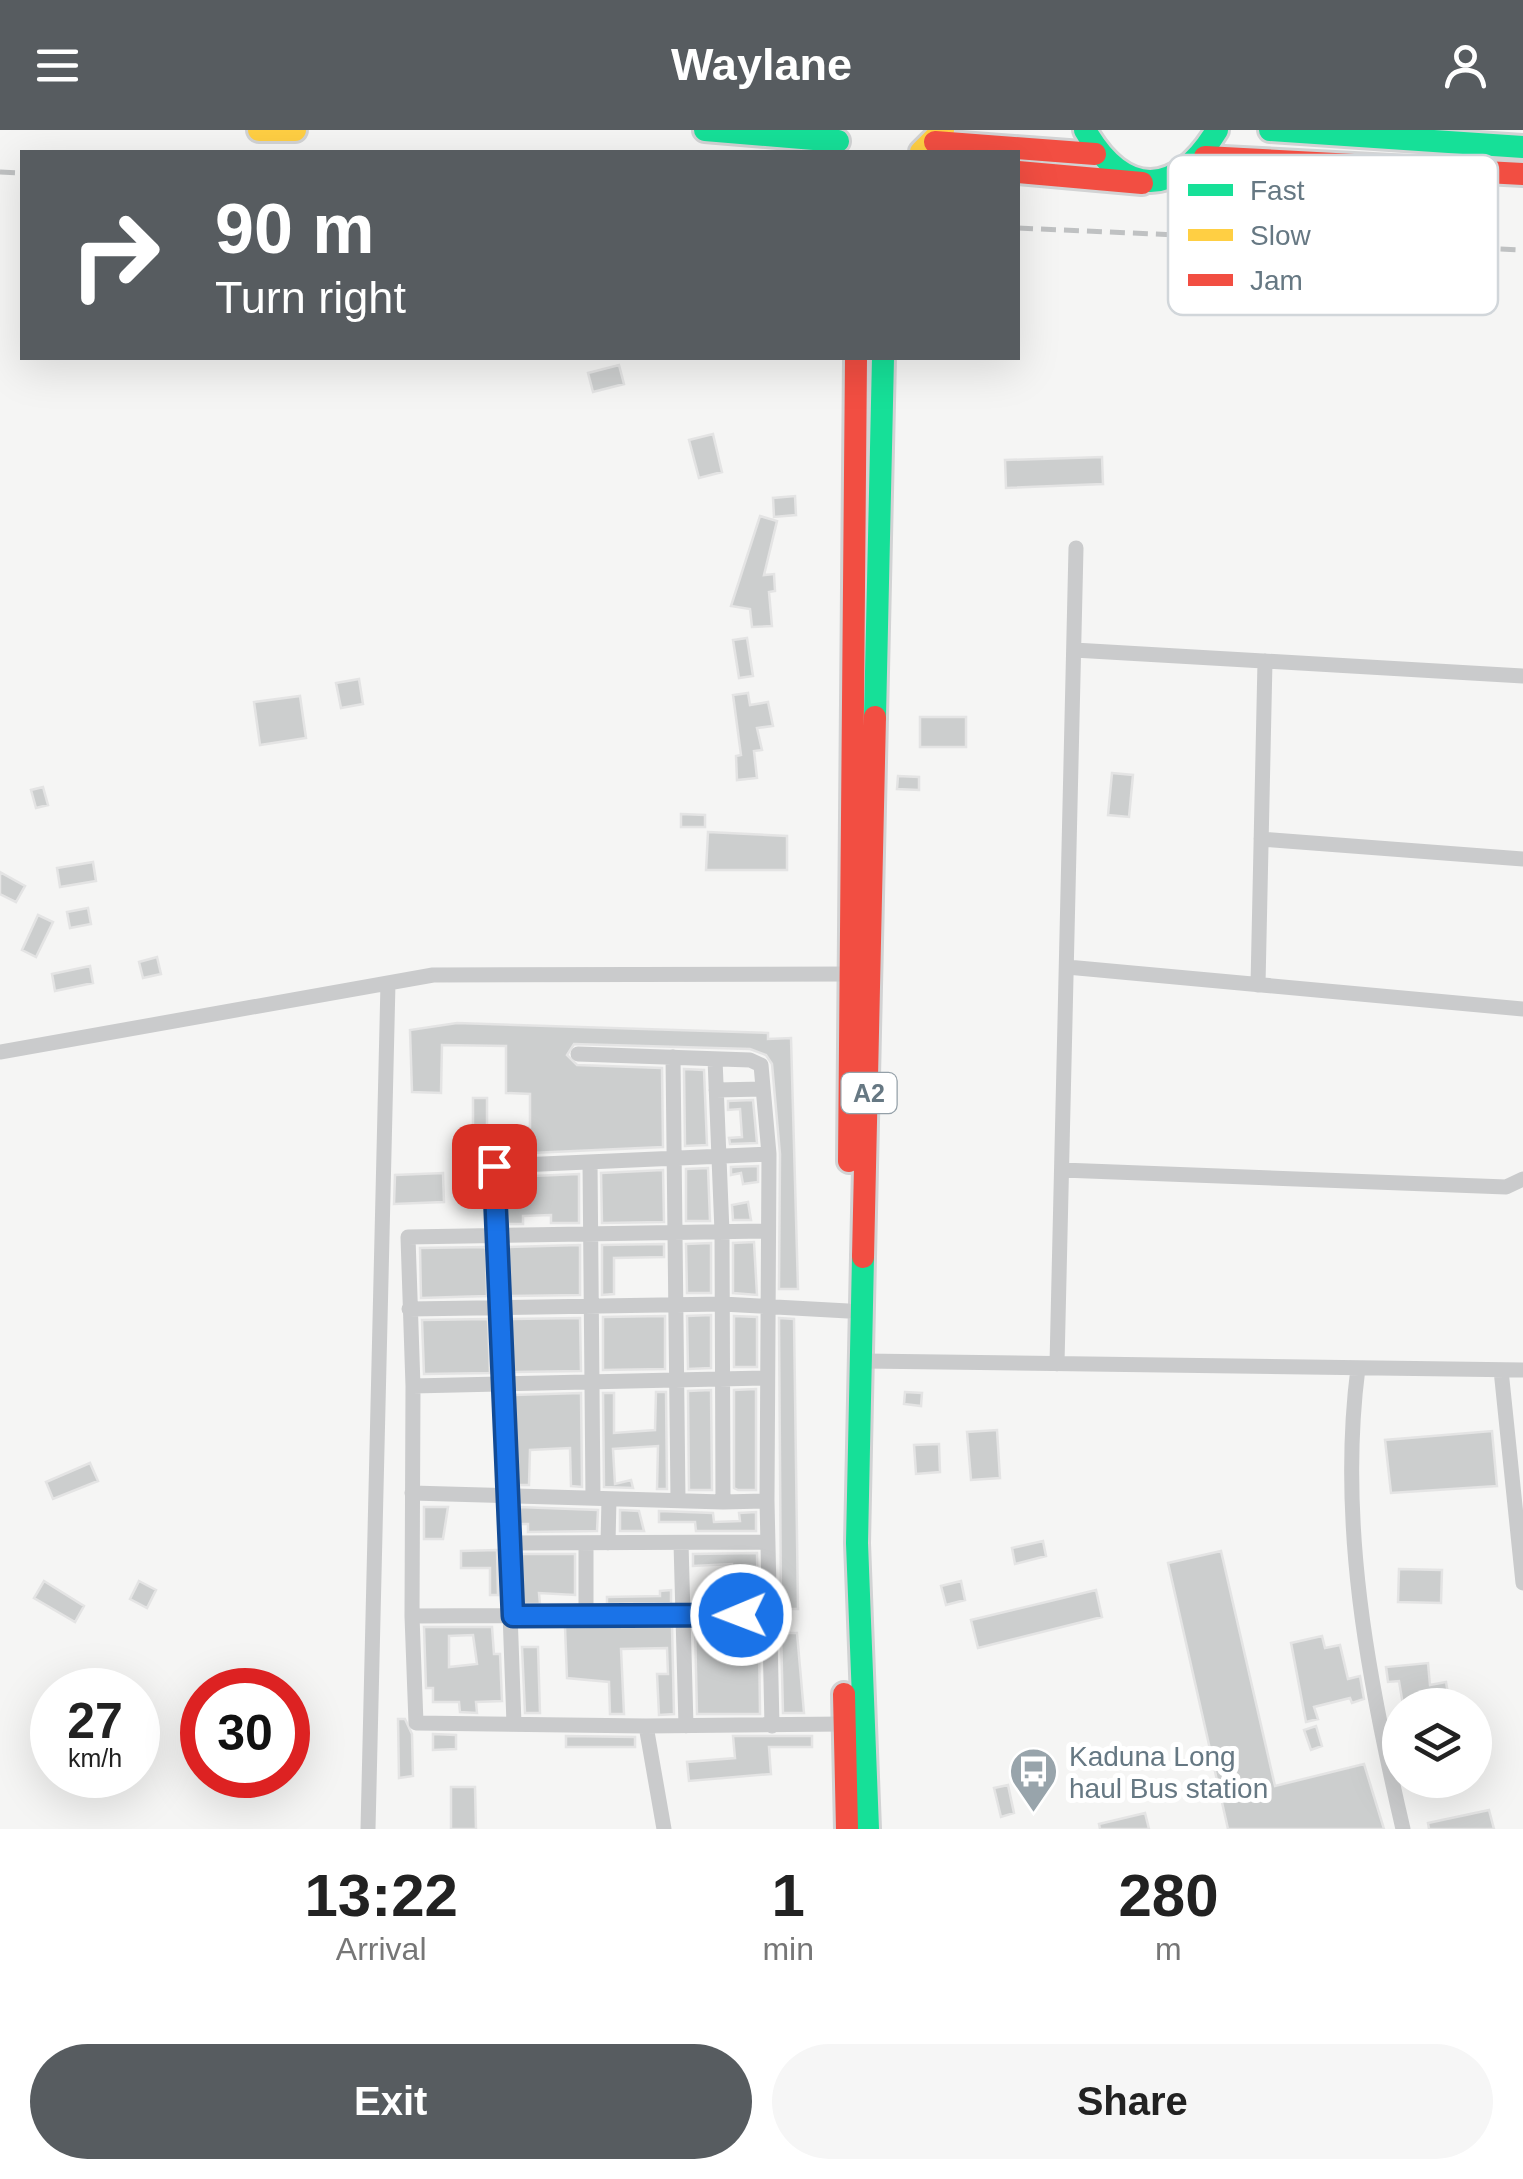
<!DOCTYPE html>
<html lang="en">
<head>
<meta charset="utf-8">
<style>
	body { margin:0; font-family:Helvetica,sans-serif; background:#f6f6f6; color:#222; height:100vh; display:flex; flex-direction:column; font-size:38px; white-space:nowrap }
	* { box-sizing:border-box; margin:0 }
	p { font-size:32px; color:#767676 }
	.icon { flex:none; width:55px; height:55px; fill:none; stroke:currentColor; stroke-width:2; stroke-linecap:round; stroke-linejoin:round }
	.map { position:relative; height:1699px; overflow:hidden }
	.side { display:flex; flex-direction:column; background:#fff; flex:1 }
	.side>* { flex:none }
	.hud { position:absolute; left:20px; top:20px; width:1000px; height:210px; border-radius:0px; box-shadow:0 10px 40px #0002; background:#575c60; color:#fff; overflow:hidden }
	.fabs { position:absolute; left:1382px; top:1558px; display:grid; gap:20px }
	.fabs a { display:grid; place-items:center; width:110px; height:110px; border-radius:50%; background:#fff; box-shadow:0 10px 40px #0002; font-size:50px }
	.speed { position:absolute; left:30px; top:1538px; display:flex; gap:20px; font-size:50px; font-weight:700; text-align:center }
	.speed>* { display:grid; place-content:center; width:130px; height:130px; border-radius:50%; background:#fff; box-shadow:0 10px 40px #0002; line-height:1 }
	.speed small { font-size:25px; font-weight:400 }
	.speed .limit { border:15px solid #d22; background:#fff; color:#111 }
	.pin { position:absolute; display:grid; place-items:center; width:85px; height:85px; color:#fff; margin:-42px; border-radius:20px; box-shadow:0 5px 15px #0006 }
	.me { position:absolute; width:110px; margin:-55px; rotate:269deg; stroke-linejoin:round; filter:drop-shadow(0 0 8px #0008) }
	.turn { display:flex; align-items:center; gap:35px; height:210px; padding:0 30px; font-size:45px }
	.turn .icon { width:130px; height:130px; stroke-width:2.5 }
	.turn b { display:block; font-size:70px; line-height:85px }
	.eta { display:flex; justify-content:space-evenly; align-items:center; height:170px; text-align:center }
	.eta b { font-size:60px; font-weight:600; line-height:70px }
	.cta { display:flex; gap:20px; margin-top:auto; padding:20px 30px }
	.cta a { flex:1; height:115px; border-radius:60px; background:#575c60; color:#fff; font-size:40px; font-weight:600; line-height:115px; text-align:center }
	.cta a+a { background:#f6f6f6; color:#222 }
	header { display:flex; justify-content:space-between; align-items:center; height:130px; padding:0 30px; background:#575c60; color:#fff; font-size:45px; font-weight:600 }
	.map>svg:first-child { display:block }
</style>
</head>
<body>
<header><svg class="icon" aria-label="menu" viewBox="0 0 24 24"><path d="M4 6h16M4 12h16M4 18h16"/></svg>Waylane<svg class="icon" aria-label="person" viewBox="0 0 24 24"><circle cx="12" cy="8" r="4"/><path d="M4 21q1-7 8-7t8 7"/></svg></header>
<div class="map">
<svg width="1523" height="1699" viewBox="0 0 1523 1699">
	<rect width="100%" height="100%" fill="#f5f5f4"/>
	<!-- building -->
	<path fill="#cccece" stroke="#e4e4e4" stroke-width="2.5" fill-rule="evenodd" d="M619,235L624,254L593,262L588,243Z
		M713,304L722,342L699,348L689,310Z
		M1102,327L1103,354L1006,358L1005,330Z
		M795,366L796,385L774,387L773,368Z
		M760,386L777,391L764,445L774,444L775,461L769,462L772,496L752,497L750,479L731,476Z
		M747,508L753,546L739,548L733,510Z
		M359,549L363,574L341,578L336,553Z
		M748,563L750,575L768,572L773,596L757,598L762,620L754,621L757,648L737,650L736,626L741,625L733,565Z
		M300,566L306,608L260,615L254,572Z
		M920,587H966V617H920Z
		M1112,643L1133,645L1129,687L1108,685Z
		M898,646L919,647V660L897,659Z
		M43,657L48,675L36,678L31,660Z
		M681,684L705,685V697H681Z
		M708,702L787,706V740H706Z
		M93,732L96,751L60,757L57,738Z
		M0,742L25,756L16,772L0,764Z
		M88,778L91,794L70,798L67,782Z
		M38,785L53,792L36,827L22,820Z
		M157,827L161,844L143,848L139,832Z
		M90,836L93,853L55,861L52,844Z
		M457,893L768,903V909L791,908L798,1159H779L780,1024L772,934L766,925L750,919L574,914L567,925L577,935L662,938L663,1017L507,1024L508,996L530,997V964L506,963V916L442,915L441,963L412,962L410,900Z
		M684,939L704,940L707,1015L685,1016Z
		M473,968H487V997L473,998Z
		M753,970L757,1013L730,1014L729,1008L742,1007L740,979L728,980V971Z
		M758,1036V1052L743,1054L741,1043L731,1045V1037Z
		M708,1038L710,1091H686V1039Z
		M663,1040L664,1092L602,1093L601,1043Z
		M443,1043L444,1072L394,1074L395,1045Z
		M579,1044V1093H551V1085L523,1086V1094H508L507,1047Z
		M748,1072L751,1090H733L732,1075Z
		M754,1112L757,1165L733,1163V1113Z
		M711,1113V1163H687L686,1114Z
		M664,1114V1127L614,1128V1164L602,1165V1115Z
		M580,1115V1165L510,1166L508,1117Z
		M486,1117L487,1166L421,1168L420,1118Z
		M711,1185V1238L688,1239L687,1186Z
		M665,1186V1239L603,1240V1187Z
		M734,1186L757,1187V1237H734Z
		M580,1188L581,1241L513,1242L511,1189Z
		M779,1188L794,1189L798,1479H781Z
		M488,1189L490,1243L424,1244L422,1190Z
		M756,1259V1360H738L734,1358V1260Z
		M711,1260L712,1360H689L688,1261Z
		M656,1262H666L667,1359H657L658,1316L613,1319L615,1354L631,1350L633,1358L604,1357L603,1263H614V1303L655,1300Z
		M905,1262L922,1263L921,1276L904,1274Z
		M581,1263L582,1357L571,1356L570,1318L530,1320L529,1355H517L513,1265Z
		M997,1300L1000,1348L971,1350L967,1302Z
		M1492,1301L1497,1356L1391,1363L1385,1310Z
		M939,1314L940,1342L916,1344L914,1315Z
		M90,1333L98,1351L53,1369L46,1352Z
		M424,1377H448L443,1409H424Z
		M518,1377L598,1380L597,1401L528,1402V1394H518Z
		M620,1380L639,1381L644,1401H620Z
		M659,1381L713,1383L714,1392L740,1391L739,1383L756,1382V1401H696L695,1392H659Z
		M1043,1411L1046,1426L1015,1434L1012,1418Z
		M497,1420L498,1465H490V1438H461V1421Z
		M1221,1421L1275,1656L1364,1634L1384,1699H1228L1168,1433Z
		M757,1423L758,1473H732V1434L693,1436V1424Z
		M519,1424H575V1465L539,1463L540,1474H521Z
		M1399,1439L1442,1440L1441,1473L1398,1472Z
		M44,1451L84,1476L75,1492L34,1468Z
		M139,1451L156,1460L147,1478L130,1469Z
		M961,1451L965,1470L946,1475L941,1456Z
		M671,1460V1473L607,1474V1467L660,1466V1461Z
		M1096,1460L1102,1487L978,1518L971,1490Z
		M672,1496L674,1584L659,1585L657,1544H668L667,1518L621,1519L624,1584H610L609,1552L567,1548L565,1497Z
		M695,1496H722V1504H759L760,1584H697Z
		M424,1497H492L494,1524H500L502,1571L476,1572L477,1583L460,1582L459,1572H433V1558H426ZM473,1505L477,1534L449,1537V1506Z
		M781,1503H797L804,1583H783Z
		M1322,1506L1325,1518L1340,1515L1348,1549L1360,1546L1364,1569L1352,1573L1350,1568L1314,1577L1318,1589L1306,1592L1291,1513Z
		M522,1517H538L540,1583H525Z
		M1428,1533L1430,1555L1446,1552L1450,1575H1403L1399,1551L1388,1552L1386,1537Z
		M398,1589H405L412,1604L413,1646L399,1648Z
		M1316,1596L1322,1616L1311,1620L1304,1600Z
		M433,1604L456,1605V1619L433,1620Z
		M566,1606L635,1607V1617H566Z
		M733,1606H812V1617H769L771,1644L689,1651L687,1632L735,1628Z
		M1008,1655L1014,1683L1001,1687L994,1658Z
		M451,1657H475L476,1699H451Z
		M1489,1680L1494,1699H1429L1428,1693Z
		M1145,1683L1149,1699H1100L1099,1694Z"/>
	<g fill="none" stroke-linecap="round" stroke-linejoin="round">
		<defs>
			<path id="fast" d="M705,0L838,11
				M1085,0C1124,69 1177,67 1217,0
				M1270,0L1523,17
				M875,587L883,228
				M863,1127L857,1413L868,1699"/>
			<path id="slow" d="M259,0H295
				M921,22L943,0"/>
			<path id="jam" d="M935,12L1095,24
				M1205,27L1523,44
				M1018,42L1142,53
				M849,1031L856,228
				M863,1127L875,587
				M844,1564L847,1699"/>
		</defs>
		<!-- fast casing -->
		<use href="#fast" stroke="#d2d3d4" stroke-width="28"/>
		<!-- slow casing -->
		<use href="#slow" stroke="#d2d3d4" stroke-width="28"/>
		<!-- jam casing -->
		<use href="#jam" stroke="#d2d3d4" stroke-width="28"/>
		<!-- street -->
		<path stroke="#cacbcc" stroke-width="15" d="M1074,520L1523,546
			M1261,709L1523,729
			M1067,837L1523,879
			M1258,855L1265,531
			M0,922L433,845L851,844
			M578,924L750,930L761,935L769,1024L767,1371L772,1596
			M673,927L678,1370
			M715,929L722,1102L723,1372L767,1371
			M716,960L763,959
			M590,1032L593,1368
			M1062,1040L1506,1057L1523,1049
			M768,1101L408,1107L413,1256L412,1486L769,1484
			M409,1179L722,1174L848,1181
			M864,1231L1523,1240
			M1057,1234L1076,418
			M1358,1238C1338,1392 1368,1549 1403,1699
			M1501,1240L1523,1453
			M413,1256L766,1248
			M412,1363L723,1372
			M508,1413L768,1412
			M586,1413V1486
			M608,1413L609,1369
			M681,1413L686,1596
			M412,1486L416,1593L646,1596
			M514,1594L494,1036L769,1024
			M368,1699L388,853
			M664,1699L646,1596L844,1594"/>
		<!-- fast -->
		<use href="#fast" stroke="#16e098" stroke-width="22"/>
		<!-- slow -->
		<use href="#slow" stroke="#ffcf43" stroke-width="22"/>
		<!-- jam -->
		<use href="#jam" stroke="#f24e42" stroke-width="22"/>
		<!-- rail -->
		<path stroke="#bfc1c2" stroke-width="5" stroke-dasharray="15 8" stroke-linecap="butt" d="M0,42L22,43
			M1018,98L1523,120"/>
	</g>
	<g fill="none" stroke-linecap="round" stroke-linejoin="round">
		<defs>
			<path id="route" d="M494,1036L513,1486L741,1485"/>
		</defs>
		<!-- route casing -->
		<use href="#route" stroke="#114b97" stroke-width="25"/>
		<!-- route -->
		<use href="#route" stroke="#1a73e8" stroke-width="18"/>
	</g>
	<!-- icons -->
	<defs>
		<symbol id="bus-pin" viewBox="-11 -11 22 30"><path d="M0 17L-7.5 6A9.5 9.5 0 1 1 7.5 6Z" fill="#98a4ab" stroke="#fff"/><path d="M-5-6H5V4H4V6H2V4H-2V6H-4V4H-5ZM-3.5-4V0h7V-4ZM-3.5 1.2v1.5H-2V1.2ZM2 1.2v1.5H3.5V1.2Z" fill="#fff"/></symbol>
	</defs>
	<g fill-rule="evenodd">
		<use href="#bus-pin" x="1006" y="1614" width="55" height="75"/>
	</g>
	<g text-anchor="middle" stroke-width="10" stroke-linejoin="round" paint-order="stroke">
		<!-- shield labels -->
		<rect fill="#fff" stroke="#94a0a8" stroke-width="2.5" x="841.5" y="943" width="55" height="40" rx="8"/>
		<g font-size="25" font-weight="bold" fill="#667883">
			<text x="869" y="972">A2</text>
		</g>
		<!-- poi labels -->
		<g font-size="28" fill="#667883" stroke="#fff" text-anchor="start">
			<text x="1069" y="1636">Kaduna Long<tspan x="1069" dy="32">haul Bus station</tspan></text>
		</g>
	</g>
	<!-- legend -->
	<rect x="1168" y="25" width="330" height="160" rx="15" fill="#fff" stroke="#d1d6da" stroke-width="2.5"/>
	<rect x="1188" y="54" width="45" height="12" fill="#16e098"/>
	<rect x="1188" y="99" width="45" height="12" fill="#ffcf43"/>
	<rect x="1188" y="144" width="45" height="12" fill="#f24e42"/>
	<g font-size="28" fill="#667883">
		<text x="1250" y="70">Fast</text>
		<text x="1250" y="115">Slow</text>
		<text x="1250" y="160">Jam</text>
	</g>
</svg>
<div class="fabs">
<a><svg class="icon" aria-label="layers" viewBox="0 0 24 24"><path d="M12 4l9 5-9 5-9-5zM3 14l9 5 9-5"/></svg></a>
</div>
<div class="speed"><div>27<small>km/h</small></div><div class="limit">30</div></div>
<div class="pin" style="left:494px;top:1036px;background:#d93025"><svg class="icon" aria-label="arrive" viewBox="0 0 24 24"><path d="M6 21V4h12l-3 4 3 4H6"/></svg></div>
<svg class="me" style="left:741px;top:1485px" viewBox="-20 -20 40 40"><circle r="17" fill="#1a73e8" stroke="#fff" stroke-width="3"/><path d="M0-11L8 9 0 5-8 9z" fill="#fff"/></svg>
<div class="hud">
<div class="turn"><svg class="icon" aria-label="right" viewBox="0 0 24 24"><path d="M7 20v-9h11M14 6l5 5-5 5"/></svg><div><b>90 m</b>Turn right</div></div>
</div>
</div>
<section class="side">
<div class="eta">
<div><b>13:22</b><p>Arrival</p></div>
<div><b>1</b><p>min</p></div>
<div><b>280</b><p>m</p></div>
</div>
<div class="cta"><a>Exit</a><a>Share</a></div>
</section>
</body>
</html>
